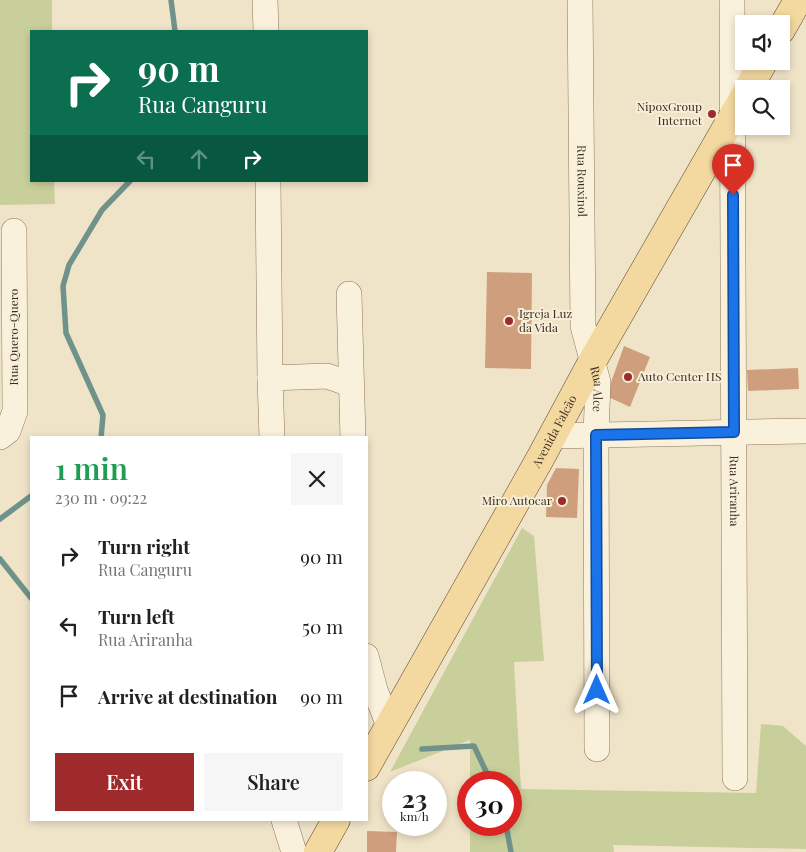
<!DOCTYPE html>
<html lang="en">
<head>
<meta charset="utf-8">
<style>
	body { margin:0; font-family:"Playfair Display",serif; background:#f6f6f6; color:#202124; height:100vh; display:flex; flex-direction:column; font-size:19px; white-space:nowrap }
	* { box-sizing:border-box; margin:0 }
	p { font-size:16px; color:#757577 }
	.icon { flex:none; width:28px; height:28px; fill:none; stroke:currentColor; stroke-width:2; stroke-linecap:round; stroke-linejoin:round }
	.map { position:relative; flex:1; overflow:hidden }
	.drawer { position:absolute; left:30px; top:436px; width:338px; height:385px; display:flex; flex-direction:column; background:#fff; border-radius:0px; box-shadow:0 2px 8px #0003 }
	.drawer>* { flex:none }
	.hud { position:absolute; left:30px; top:30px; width:338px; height:152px; border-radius:0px; box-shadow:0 2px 8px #0003; background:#0b6e4f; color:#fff; overflow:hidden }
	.tools { position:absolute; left:735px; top:15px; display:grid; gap:10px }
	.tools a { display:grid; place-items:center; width:55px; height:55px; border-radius:0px; background:#fff; box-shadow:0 2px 8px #0003; font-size:25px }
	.speed { position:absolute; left:382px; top:771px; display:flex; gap:10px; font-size:25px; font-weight:700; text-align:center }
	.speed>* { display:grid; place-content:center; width:65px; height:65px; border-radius:50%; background:#fff; box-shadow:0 2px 8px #0003; line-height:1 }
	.speed small { font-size:12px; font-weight:400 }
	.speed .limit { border:8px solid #d22; background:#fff; color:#111 }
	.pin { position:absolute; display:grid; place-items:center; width:42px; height:42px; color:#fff; margin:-51px -21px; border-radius:50% 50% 50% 0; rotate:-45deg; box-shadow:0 0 5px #0007 }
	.pin .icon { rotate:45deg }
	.me { position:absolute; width:55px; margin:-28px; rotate:0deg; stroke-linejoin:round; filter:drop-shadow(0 0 4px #0008) }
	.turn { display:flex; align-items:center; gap:18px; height:105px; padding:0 25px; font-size:22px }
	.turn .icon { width:65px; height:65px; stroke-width:2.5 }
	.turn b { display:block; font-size:35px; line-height:42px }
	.lanes { display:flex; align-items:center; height:48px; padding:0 25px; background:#0003; justify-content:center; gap:25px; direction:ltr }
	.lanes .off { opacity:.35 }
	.round { display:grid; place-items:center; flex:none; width:52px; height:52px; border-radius:0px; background:#f6f6f6 }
	.head { display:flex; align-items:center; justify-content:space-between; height:85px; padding:0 25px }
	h1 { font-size:30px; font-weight:600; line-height:38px; color:#1e9e55 }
	.primary-button { display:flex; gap:10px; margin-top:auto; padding:10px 25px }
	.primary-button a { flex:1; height:58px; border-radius:0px; background:#9e2a2b; color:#fff; font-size:20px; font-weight:600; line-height:58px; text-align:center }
	.primary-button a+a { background:#f6f6f6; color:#202124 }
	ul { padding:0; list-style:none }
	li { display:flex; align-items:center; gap:15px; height:70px; padding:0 25px }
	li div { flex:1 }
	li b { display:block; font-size:19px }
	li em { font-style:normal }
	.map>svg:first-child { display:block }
</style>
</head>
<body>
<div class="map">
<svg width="806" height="852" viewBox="0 0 806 852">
	<rect width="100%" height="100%" fill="#f0e4c8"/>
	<!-- green -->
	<path fill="#c9cf9b" d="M0,0H52V31H31V181H54L55,204L0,205Z
		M522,528L534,536L544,661L514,662L521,789L756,793L761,724L783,726L806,746V849L613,845L614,852H470V825H511V782H470V740L390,772Z"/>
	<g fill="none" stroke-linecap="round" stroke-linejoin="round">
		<!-- stream -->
		<path stroke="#6f938a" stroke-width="5.5" d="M171,0L175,31
			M101,438L103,415L66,333L63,286L69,265L102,210L130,181
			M0,519L31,496
			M0,559L31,598
			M422,749L474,746L491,782
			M506,825L511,852"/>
	</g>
	<!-- building -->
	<path fill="#cf9f7d" d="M487,272L532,273L531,369L485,368Z
		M624,346L650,357L630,407L606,396Z
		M798,368L799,389L748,391L747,370Z
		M556,468L579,469L577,518L546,517L547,485Z
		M367,831L397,832L396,852H367Z"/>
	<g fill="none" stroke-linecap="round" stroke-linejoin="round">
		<defs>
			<g id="minor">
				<path d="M265,0L266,31"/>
				<path id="s1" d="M580,0L583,326L598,382L596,435L597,749"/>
				<path id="s2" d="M732,0L735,778"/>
				<path d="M268,181L270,378"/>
				<path d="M349,294L353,438"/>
				<path d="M552,436L806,431"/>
				<path d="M0,437L8,431L15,411L14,231"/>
				<path d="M272,438L270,378L327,376L350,384"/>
				<path d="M366,656L375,690L389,726"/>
				<path d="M284,820L294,852"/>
			</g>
			<g id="major">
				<path d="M781,30L798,0"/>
				<path d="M748,89L764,61"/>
				<path id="s3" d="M366,767L541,457L593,360L744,97"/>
				<path d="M318,852L336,820"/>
			</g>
		</defs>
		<!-- minor casing -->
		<use href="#minor" stroke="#8d765c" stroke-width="26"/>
		<!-- major casing -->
		<use href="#major" stroke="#5b4430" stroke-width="29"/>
		<!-- minor -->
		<use href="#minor" stroke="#faf1dc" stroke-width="25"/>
		<!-- major -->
		<use href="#major" stroke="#f3d9a0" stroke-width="28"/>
	</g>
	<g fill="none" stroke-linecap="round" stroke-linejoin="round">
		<defs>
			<path id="route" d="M597,690L596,435L734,432L733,195"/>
		</defs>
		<!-- route casing -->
		<use href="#route" stroke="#114b97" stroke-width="12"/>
		<!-- route -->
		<use href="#route" stroke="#1a73e8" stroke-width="9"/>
	</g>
	<!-- markers -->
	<g fill="#9e2a2b" stroke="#f7eed8" stroke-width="2">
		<circle cx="712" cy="114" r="5"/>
		<circle cx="509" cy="321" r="5"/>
		<circle cx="628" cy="377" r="5"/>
		<circle cx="562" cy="501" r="5"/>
	</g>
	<g text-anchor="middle" stroke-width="4" stroke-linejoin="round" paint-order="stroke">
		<!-- poi labels -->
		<g font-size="12" fill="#3d2e20" stroke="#f7eed8" text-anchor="end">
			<text x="702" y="111">NipoxGroup<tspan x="702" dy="14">Internet</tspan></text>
			<text x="519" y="318" text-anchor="start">Igreja Luz<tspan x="519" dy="14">da Vida</tspan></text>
			<text x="638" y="381" text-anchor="start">Auto Center HS</text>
			<text x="552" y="505">Miro Autocar</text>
		</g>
		<!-- street labels -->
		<g font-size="12" fill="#3d2e20" stroke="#f7eed8">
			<text dy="4" stroke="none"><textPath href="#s1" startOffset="181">Rua Rouxinol</textPath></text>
			<text transform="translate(14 337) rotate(-90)" y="4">Rua Quero-Quero</text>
			<text dy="4" stroke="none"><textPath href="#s1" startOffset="391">Rua Alce</textPath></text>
			<text dy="4" stroke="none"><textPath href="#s3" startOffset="385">Avenida Falcão</textPath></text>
			<text dy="4" stroke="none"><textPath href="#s2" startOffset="491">Rua Ariranha</textPath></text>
		</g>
	</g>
</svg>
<div class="tools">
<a><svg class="icon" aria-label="sound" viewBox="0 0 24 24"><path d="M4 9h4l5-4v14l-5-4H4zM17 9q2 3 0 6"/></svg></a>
<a><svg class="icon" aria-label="search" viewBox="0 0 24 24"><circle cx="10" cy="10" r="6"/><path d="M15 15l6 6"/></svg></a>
</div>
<div class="speed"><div>23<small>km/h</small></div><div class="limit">30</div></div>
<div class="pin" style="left:733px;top:195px;background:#d93025"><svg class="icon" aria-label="arrive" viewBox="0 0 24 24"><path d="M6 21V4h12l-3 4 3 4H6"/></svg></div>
<svg class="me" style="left:597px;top:690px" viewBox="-20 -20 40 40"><path d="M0-17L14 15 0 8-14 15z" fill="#1a73e8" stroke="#fff" stroke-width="4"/></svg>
<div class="hud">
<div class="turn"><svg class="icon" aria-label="right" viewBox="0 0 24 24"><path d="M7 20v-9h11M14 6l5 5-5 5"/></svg><div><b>90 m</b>Rua Canguru</div></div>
<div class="lanes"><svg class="icon off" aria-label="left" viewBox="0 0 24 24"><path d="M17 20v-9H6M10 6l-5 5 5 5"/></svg><svg class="icon off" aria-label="ahead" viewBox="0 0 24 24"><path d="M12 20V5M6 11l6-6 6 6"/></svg><svg class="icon" aria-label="right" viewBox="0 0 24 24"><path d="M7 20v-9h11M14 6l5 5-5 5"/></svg></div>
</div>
<section class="drawer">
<div class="head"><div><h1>1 min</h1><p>230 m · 09:22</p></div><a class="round"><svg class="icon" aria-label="close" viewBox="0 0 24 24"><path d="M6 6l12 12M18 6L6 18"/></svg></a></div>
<ul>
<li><svg class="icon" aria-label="right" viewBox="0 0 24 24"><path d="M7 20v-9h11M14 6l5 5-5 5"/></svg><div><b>Turn right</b><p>Rua Canguru</p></div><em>90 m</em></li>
<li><svg class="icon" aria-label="left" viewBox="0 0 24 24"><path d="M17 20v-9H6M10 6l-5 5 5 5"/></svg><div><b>Turn left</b><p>Rua Ariranha</p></div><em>50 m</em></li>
<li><svg class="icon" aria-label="arrive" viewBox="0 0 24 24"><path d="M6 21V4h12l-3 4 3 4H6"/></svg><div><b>Arrive at destination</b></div><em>90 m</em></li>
</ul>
<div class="primary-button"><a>Exit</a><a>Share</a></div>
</section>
</div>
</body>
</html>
